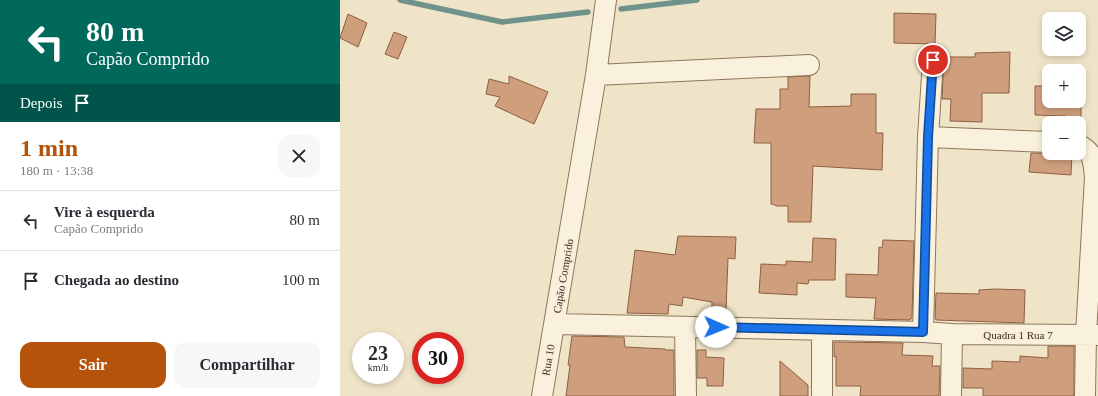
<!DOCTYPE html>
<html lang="pt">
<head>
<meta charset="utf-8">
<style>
	body { margin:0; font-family:Georgia,serif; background:#f7f7f7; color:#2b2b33; height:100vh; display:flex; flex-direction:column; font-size:15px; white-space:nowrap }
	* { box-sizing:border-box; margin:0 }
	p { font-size:13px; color:#7c7c81 }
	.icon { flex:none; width:22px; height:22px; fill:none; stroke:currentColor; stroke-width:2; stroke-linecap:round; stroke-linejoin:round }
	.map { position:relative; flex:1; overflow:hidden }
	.side { display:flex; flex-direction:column; background:#fff; width:340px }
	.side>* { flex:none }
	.hud { background:#00695c; color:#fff; overflow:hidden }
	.tools { position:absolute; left:702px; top:12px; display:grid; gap:8px }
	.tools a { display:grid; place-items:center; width:44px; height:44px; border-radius:8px; background:#fff; box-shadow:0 2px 6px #0003; font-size:20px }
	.speed { position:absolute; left:12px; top:332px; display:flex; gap:8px; font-size:20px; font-weight:700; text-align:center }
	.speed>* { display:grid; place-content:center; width:52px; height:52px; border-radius:50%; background:#fff; box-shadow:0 2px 6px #0003; line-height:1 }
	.speed small { font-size:10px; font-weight:400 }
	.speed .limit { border:6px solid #d22; background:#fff; color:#111 }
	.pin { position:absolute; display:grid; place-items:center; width:34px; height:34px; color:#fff; margin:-17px; border:2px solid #fff; border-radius:50%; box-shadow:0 1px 4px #0007 }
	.me { position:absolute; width:44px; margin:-22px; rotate:91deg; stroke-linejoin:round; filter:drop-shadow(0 0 3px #0008) }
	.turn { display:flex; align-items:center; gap:14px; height:84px; padding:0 20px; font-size:18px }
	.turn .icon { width:52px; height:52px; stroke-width:2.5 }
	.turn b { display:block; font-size:28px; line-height:34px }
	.then { display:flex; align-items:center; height:38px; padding:0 20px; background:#0003; gap:8px; font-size:15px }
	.round { display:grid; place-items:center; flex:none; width:42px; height:42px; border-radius:12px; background:#f7f7f7 }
	.head { display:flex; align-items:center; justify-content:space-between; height:68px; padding:0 20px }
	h1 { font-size:24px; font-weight:800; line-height:30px; color:#b45309 }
	.primary-button { display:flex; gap:8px; margin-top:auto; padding:8px 20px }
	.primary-button a { flex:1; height:46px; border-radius:12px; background:#b45309; color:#fff; font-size:16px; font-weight:800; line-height:46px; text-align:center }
	.primary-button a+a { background:#f7f7f7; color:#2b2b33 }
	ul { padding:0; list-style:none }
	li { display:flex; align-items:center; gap:12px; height:60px; padding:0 20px; border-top:1px solid #e1e1e2 }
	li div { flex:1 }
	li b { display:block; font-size:15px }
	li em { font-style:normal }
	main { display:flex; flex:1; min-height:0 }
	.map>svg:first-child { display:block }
</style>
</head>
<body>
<main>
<section class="side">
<div class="hud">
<div class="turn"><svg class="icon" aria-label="left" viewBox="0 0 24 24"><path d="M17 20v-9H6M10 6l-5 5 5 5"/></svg><div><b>80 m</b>Capão Comprido</div></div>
<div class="then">Depois<svg class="icon" aria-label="arrive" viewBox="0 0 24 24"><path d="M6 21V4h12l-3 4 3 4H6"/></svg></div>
</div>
<div class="head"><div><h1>1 min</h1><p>180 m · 13:38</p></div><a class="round"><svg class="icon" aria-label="close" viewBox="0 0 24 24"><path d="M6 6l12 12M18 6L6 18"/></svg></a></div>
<ul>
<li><svg class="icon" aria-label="left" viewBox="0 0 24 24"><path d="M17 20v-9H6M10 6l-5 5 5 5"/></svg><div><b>Vire à esquerda</b><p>Capão Comprido</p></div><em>80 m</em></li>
<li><svg class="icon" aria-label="arrive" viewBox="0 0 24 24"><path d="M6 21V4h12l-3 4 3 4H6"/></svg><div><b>Chegada ao destino</b></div><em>100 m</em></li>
</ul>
<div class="primary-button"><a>Sair</a><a>Compartilhar</a></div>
</section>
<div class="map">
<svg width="758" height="396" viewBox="0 0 758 396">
	<rect width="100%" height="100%" fill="#f0e4c8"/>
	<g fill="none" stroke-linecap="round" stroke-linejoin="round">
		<!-- stream -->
		<path stroke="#6f938a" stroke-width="5.5" d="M60,0L162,22L248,12
			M281,9L357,0"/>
	</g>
	<!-- building -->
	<path fill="#cf9f7d" stroke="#8d5f41" d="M554,13L596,14L595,44L554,43Z
		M8,14L27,23L18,47L0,38Z
		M54,32L67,37L58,59L45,54Z
		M670,52L669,93H642V122L610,121L611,99H602L604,57H635V53Z
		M169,76L208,92L194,124L155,106L160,97L146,94L149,79L169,84Z
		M470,76L469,107L511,106V94H536V133H543L542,170L473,166L471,222H448V206H436L435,205L431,204V143H414L416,109H440V89H448V77Z
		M695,86H709V101H741V123H726V116L695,115Z
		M691,153L732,154L731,175L689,172Z
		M338,236L396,237L395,259L388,258L386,311H372V302L343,297L342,306L329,304L328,314L287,313L295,250L335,255Z
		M473,238L496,239L495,280H469L468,284L457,283V295L419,293L421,264L446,265V261L472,262Z
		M543,240L574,241L572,318L570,320L534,319L536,298L506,297V274L538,275L539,247L542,248Z
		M654,289L685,290L684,323L596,320L595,317L596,293L639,294V290Z
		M232,336L284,337L285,347L325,349V350H334V396H226L230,365H228Z
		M494,342L563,343L562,355L593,356L592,366H600L599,396H520L521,386H496V356L494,357Z
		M708,346H734V396H643V388H623V368L652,369V361L680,362V356L708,358Z
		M357,350H366V357L384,358L383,386H367V378H357Z
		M440,361L468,385V396H440Z"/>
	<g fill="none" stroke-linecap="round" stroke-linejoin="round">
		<defs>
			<path id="minor" d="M256,75L469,65
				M588,137L709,142
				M739,145C754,152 753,162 755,177L746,335L745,396
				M215,324L583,332L612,334L758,335
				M345,327L346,396
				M583,332L588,137L593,60
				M202,396L256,75L266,0
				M482,396V330
				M611,396L612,334"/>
		</defs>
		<!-- minor casing -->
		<use href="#minor" stroke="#8d765c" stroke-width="22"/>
		<!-- minor -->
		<use href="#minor" stroke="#faf1dc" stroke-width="20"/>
	</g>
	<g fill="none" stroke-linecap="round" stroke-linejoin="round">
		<defs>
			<path id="route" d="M376,327L583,332L588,137L593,60"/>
		</defs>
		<!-- route casing -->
		<use href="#route" stroke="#114b97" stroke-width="10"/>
		<!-- route -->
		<use href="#route" stroke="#1a73e8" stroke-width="7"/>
	</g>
	<g text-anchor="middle" stroke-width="4" stroke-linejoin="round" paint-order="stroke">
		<!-- street labels -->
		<g font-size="11" fill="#3d2e20" stroke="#f7eed8">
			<text transform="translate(223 276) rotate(-80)" y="4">Capão Comprido</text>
			<text x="678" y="339">Quadra 1 Rua 7</text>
			<text transform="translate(208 360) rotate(-80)" y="4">Rua 10</text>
		</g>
	</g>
</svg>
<div class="tools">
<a><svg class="icon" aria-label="layers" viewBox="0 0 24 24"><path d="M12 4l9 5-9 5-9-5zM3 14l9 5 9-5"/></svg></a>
<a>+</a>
<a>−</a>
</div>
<div class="speed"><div>23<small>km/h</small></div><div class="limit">30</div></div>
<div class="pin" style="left:593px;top:60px;background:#d93025"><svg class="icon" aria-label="arrive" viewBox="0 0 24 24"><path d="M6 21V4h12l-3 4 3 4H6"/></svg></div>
<svg class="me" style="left:376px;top:327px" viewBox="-20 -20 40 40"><circle r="19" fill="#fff"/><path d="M0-13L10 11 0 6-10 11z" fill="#1a73e8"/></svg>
</div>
</main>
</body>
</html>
